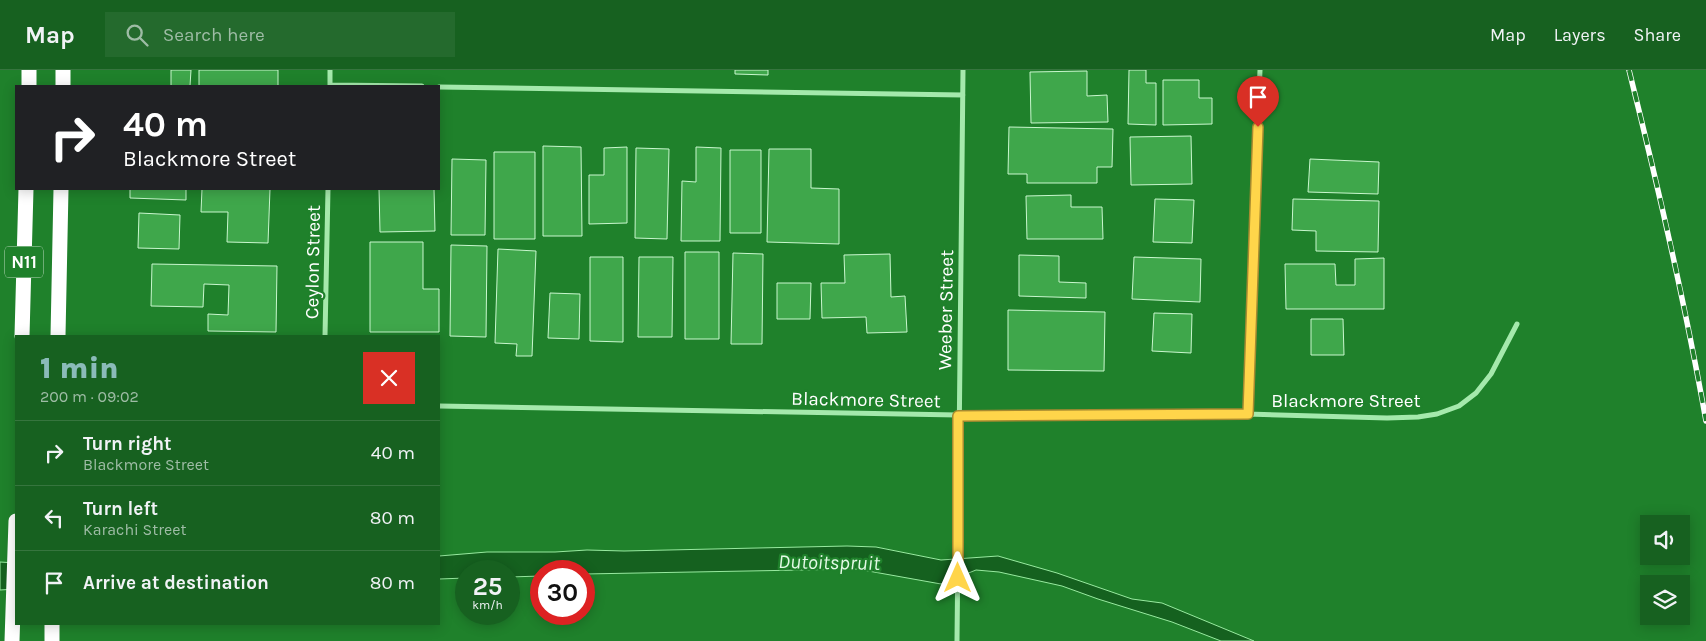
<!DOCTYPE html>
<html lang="en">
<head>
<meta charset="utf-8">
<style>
	body { margin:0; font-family:Karla,sans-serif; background:#246a2d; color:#f1f3f6; height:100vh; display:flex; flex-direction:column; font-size:19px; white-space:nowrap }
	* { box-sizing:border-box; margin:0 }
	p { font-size:16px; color:#9ebca5 }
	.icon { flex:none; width:28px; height:28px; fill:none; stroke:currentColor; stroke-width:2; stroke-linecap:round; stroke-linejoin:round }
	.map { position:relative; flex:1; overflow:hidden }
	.panel { position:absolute; left:15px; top:265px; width:425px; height:290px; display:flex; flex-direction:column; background:#176120; border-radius:0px; box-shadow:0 2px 12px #0003 }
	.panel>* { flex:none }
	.top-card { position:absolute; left:15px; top:15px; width:425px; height:105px; border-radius:0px; box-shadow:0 2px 12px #0003; background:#202124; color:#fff; overflow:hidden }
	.tools { position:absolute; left:1640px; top:445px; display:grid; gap:10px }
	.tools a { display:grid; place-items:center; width:50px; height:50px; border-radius:0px; background:#176120; box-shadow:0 2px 12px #0003; font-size:25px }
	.speed { position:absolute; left:455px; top:490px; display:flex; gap:10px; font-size:25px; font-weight:700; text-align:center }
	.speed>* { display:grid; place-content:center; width:65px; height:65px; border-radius:50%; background:#176120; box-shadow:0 2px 12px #0003; line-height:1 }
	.speed small { font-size:12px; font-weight:400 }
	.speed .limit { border:8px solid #d22; background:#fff; color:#111 }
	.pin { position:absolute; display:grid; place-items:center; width:42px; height:42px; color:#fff; margin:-51px -21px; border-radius:50% 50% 50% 0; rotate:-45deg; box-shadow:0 0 5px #0007 }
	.pin .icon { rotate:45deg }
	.me { position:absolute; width:55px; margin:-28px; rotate:0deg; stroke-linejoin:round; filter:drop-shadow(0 0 4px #0008) }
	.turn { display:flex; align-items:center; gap:18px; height:105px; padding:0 25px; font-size:22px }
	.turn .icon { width:65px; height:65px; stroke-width:2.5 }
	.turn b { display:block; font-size:35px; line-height:42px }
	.round { display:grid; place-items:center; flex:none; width:52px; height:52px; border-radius:0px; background:#246a2d }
	.headline { display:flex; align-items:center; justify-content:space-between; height:85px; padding:0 25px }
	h1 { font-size:30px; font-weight:800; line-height:38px; color:#8bbbb9 }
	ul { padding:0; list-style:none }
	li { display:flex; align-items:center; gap:15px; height:65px; padding:0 25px; border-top:1px solid #36753e }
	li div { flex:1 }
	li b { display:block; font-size:19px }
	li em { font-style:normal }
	header { display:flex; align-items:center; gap:30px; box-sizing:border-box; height:70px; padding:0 25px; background:#176120; border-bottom:1px solid #36753e }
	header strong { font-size:24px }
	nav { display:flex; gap:28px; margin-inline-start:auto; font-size:18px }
	.search { width:350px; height:45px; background:#246a2d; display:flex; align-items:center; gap:12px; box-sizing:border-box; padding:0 18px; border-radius:0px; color:#9ebca5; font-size:19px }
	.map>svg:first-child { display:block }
</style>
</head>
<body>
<header>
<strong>Map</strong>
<div class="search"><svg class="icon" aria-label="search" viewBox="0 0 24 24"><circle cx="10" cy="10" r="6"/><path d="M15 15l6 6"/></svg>Search here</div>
<nav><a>Map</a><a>Layers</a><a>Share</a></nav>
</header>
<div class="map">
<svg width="1706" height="571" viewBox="0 0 1706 571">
	<rect width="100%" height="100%" fill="#1f812b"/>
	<!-- water -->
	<path fill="#15611f" stroke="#98eaa0" d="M847,476L876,477L941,490L998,486L1057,503L1132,529L1162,533L1254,571H1221L1172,552L1098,529L1062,516L999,502L976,500L941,514L857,499L584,504V501H541V506L509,507V501H466V508L439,509V486L487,482H555L587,480L624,481Z
		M0,492L16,493V519L0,520Z"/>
	<!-- building -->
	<path fill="#3fa74b" stroke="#c9f7ce" d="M171,0H191L190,16H171Z
		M199,0H278V16H199Z
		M735,0H768V5L735,4Z
		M1129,0H1146V13H1156V55L1128,54Z
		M1087,1V26L1107,25L1108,52L1031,53L1030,2Z
		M1163,10H1199V28H1212V54L1163,55Z
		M1009,57L1113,59L1112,97H1097V113H1027V104H1008Z
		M1191,66L1192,114L1131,115L1130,67Z
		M543,76L581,77L582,166H543Z
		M627,77V153L589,154V105H604V78Z
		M696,77L721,78L720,171H681L682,111L696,112Z
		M636,78L669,79L667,169L635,168Z
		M769,79H811V118L839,119V174L767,172Z
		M730,80H761V163H730Z
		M494,82H535V169H494Z
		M452,89L486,90L485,165H451Z
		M1310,89L1379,92L1378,124L1308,122Z
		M130,119H186V130L130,128Z
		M202,119H270L268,173L227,172L228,142H201Z
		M379,119H434L435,161L380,162Z
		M1071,125V137H1102L1103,169H1027L1026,126Z
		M1155,129L1194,130L1192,173L1153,172Z
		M1293,129L1379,131L1378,182L1316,181V161L1292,160Z
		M139,143L180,145L179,179L138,178Z
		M370,172H423V219H439V262H370Z
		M451,175L487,176L486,267L450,266Z
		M498,179L536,181L532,286H516L517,274L495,273Z
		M685,182H719V269H685Z
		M733,183L763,184L762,274H731Z
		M890,184L891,227L905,226L907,262L867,263L866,247L822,248L821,213H845L844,185Z
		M1019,185L1059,186V212L1086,213V228L1019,226Z
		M590,187H623V272L590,271Z
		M639,187H673L672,267H638Z
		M1134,187L1201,189L1200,232L1132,229Z
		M1384,188V239H1286L1285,194H1335L1336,215H1355V189Z
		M152,194L277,196L276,262L208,261V244L228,245L229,215L204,214L203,237L151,236Z
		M777,213H811L810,249H777Z
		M550,223L580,224L579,269L548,268Z
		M1008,240L1105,242L1104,301L1008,300Z
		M1154,243L1192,244L1191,283L1152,281Z
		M1311,249H1343L1344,285H1311Z"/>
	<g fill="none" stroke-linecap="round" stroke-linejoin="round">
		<!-- street -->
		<path stroke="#a5e9ac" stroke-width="5" d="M330,15L422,16
			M330,16V0
			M439,17L963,25
			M325,266L328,119
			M439,336L958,345L1247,344L1387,348L1418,347L1437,344L1459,336L1476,323L1491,304L1517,254
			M1247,344L1260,0
			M957,571L963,0"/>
		<!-- highway -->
		<path stroke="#fff" stroke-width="15" d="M29,16V0
			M63,16V0
			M22,266L26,119
			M58,266L61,119
			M12,571L16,451
			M52,571V554"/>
		<defs>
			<path id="rail" d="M1629,0C1658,116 1685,233 1706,351"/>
		</defs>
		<!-- rail casing -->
		<use href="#rail" stroke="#fff" stroke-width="5.5"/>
		<!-- rail -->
		<use href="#rail" stroke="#1f812b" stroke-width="4" stroke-dasharray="11" stroke-linecap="butt"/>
	</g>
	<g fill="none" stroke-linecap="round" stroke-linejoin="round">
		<defs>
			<path id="route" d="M958,508V346L1248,344L1258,57"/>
		</defs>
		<!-- route casing -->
		<use href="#route" stroke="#a68a30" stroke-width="12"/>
		<!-- route -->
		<use href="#route" stroke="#ffd54a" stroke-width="9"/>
	</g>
	<g text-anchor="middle" stroke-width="4.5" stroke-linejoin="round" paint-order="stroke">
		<!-- shield labels -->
		<rect fill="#1f812b" stroke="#bcd9bf" stroke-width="1" x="5" y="176.5" width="38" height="31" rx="4"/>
		<g font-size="18" font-weight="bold" fill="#fff">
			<text x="24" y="198">N11</text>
		</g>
		<!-- street labels -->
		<g font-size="19" fill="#fff" stroke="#1f812b">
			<text transform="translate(312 192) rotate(-89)" y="7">Ceylon Street</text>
			<text transform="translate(945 240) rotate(-89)" y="7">Weeber Street</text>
			<text transform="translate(866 329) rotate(1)" y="7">Blackmore Street</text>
			<text x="1346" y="337">Blackmore Street</text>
		</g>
		<!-- water labels -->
		<g font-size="20" font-style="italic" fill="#e3fae6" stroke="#1f812b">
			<text transform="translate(829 492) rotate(1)" y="7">Dutoitspruit</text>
		</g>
	</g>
</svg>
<div class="tools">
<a><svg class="icon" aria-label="sound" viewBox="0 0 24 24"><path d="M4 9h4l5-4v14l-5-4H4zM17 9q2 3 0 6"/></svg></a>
<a><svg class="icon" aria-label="layers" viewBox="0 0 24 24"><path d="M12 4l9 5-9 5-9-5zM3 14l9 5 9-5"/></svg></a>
</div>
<div class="speed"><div>25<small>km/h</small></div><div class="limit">30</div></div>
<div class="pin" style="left:1258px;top:57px;background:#d93025"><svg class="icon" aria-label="arrive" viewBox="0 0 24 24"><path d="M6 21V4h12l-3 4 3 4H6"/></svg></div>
<svg class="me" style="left:958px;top:508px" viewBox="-20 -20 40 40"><path d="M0-17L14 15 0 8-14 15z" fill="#ffd54a" stroke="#fff" stroke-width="4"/></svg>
<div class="top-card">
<div class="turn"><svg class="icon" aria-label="right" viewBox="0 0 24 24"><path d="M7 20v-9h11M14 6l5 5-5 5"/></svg><div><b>40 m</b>Blackmore Street</div></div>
</div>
<section class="panel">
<div class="headline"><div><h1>1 min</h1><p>200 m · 09:02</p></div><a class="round" style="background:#d93025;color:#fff"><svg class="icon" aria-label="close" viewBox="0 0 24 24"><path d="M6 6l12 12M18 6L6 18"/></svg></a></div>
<ul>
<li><svg class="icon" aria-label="right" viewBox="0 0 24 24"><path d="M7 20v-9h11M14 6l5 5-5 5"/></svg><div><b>Turn right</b><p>Blackmore Street</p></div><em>40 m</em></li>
<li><svg class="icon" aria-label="left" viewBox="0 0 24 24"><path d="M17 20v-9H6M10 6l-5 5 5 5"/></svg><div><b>Turn left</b><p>Karachi Street</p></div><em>80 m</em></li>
<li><svg class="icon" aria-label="arrive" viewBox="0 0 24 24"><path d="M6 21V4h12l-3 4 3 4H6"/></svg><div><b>Arrive at destination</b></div><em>80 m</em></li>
</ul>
</section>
</div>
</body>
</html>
